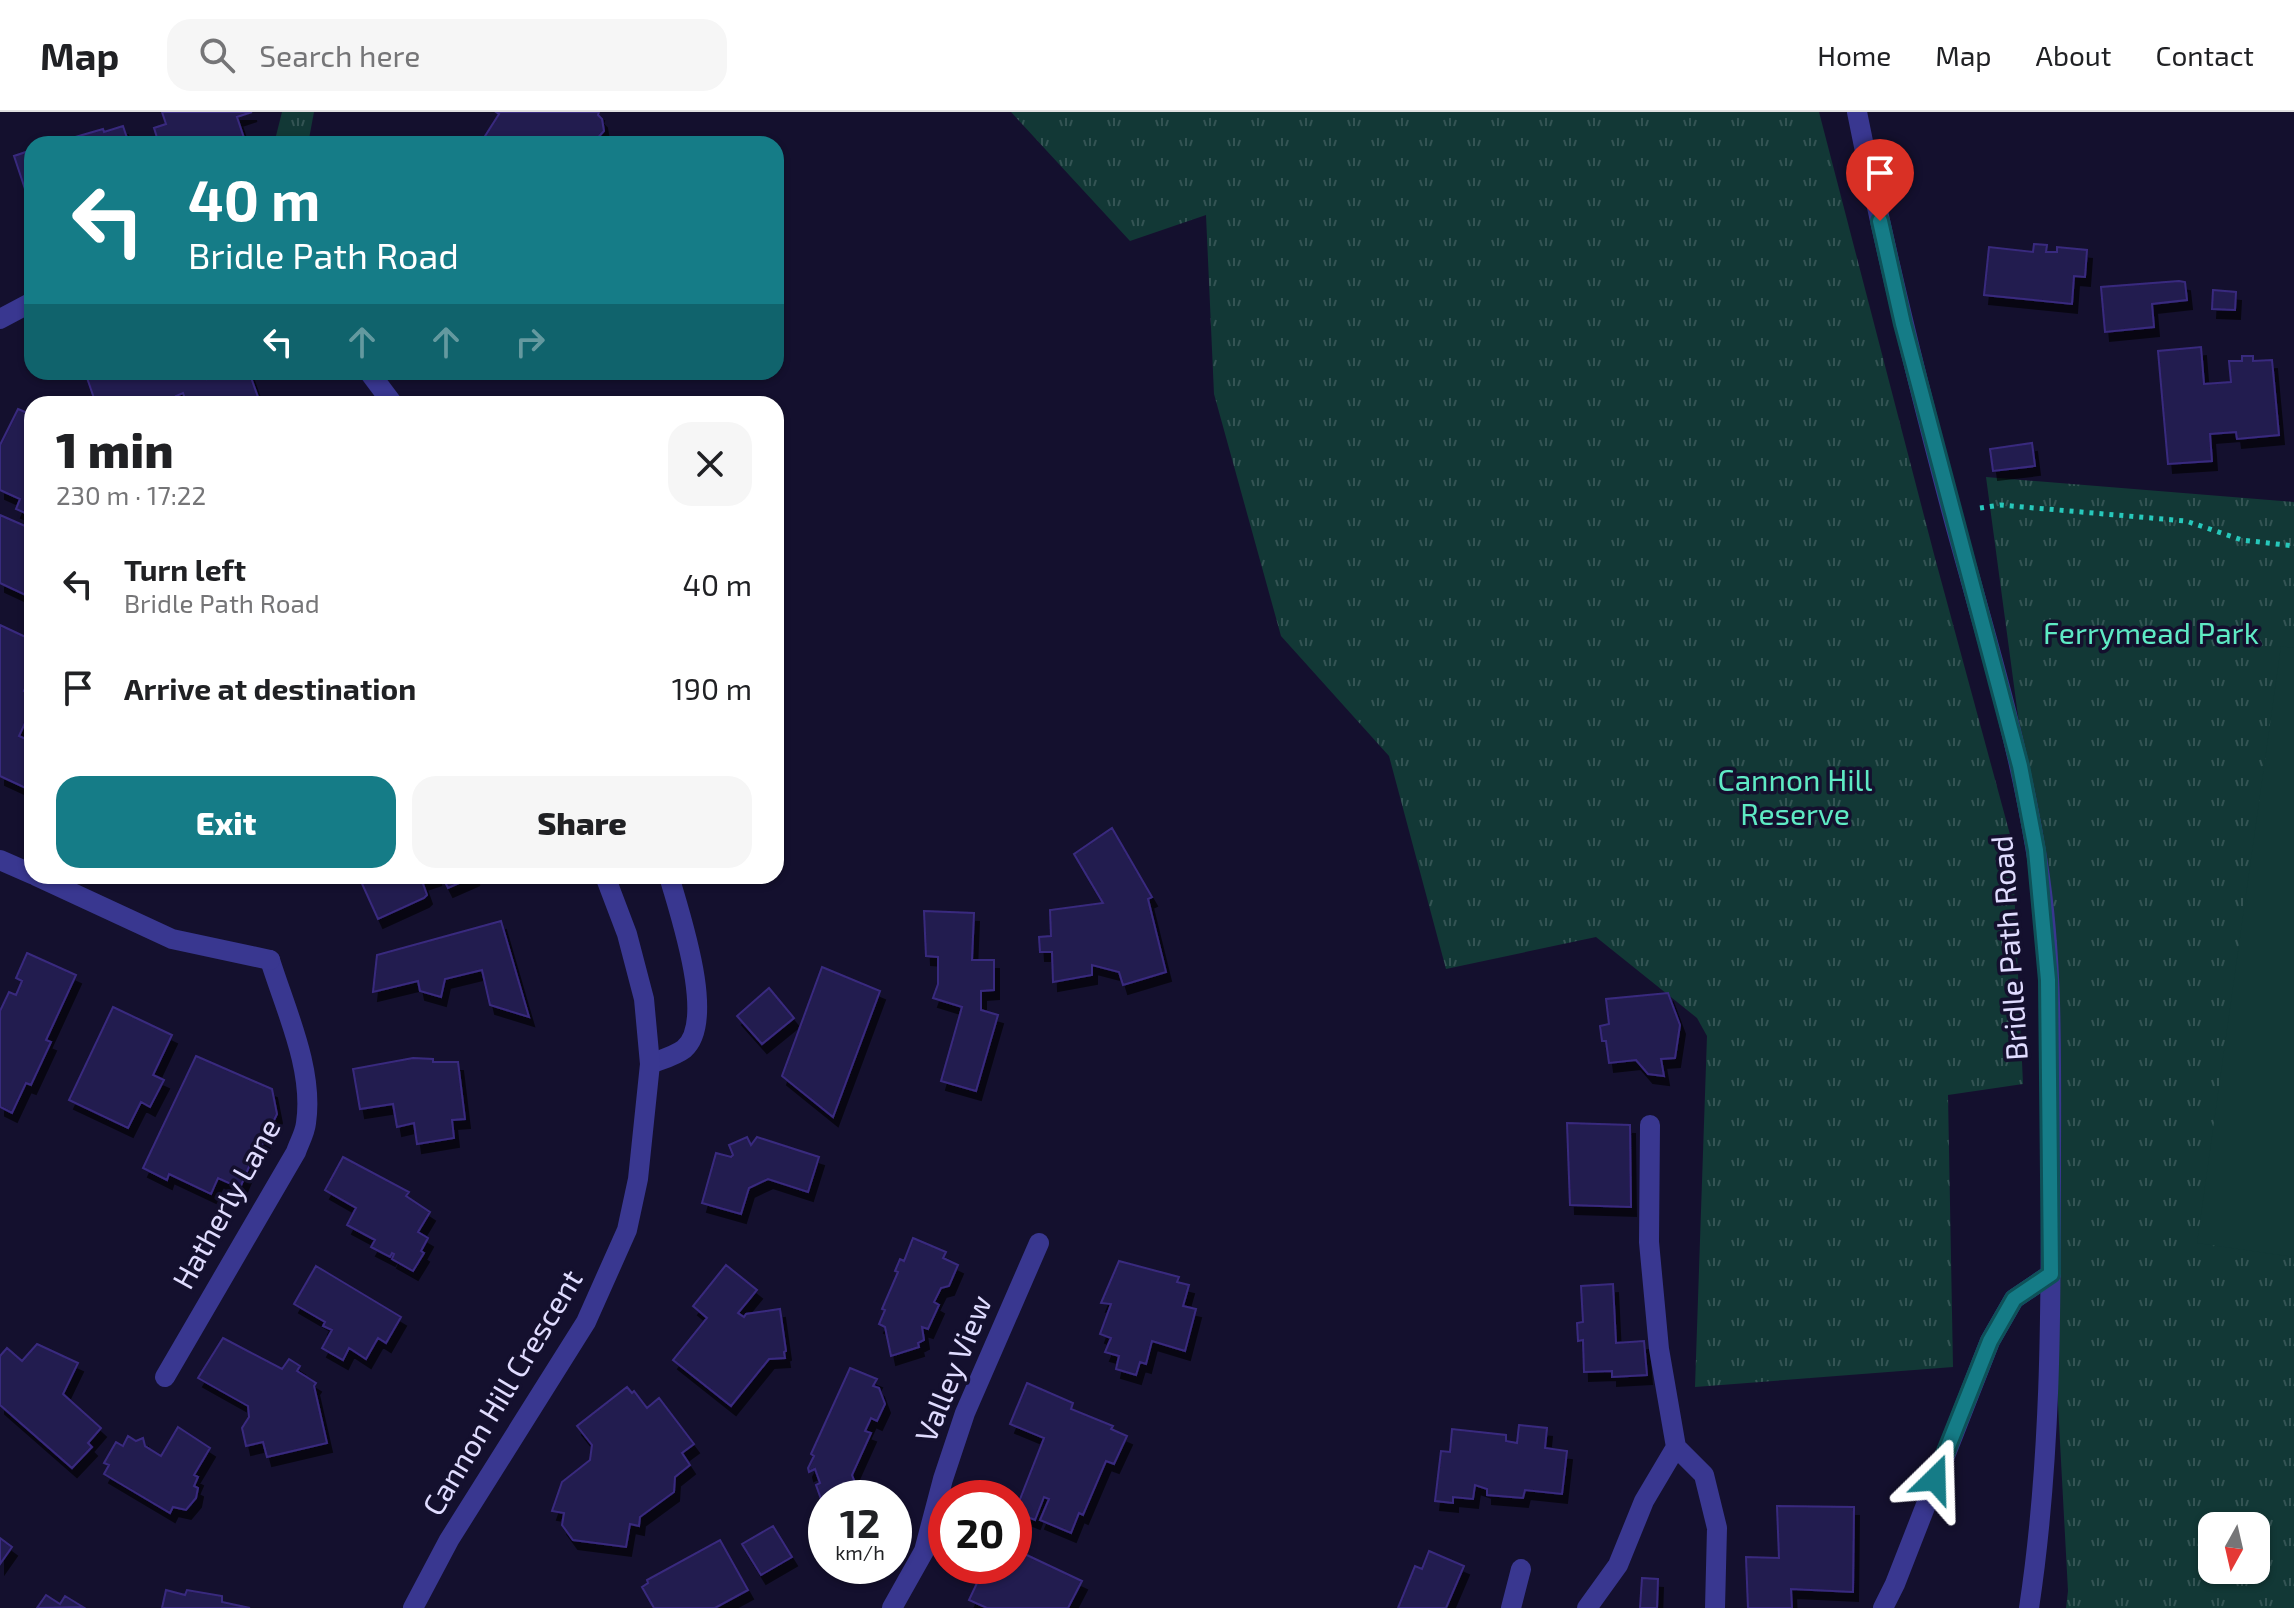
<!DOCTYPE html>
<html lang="en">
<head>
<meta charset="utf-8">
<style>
	body { margin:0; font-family:"Exo 2",sans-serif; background:#f6f6f6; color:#202124; height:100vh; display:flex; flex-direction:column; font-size:30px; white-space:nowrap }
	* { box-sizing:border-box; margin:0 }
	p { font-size:26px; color:#757577 }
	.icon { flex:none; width:44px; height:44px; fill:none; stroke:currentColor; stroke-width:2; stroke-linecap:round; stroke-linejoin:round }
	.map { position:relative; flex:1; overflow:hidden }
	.drawer { position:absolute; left:24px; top:284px; width:760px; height:488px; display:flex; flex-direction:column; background:#fff; border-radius:24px; box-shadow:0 2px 6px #0004 }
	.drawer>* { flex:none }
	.guide { position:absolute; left:24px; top:24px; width:760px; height:244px; border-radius:24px; box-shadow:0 2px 6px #0004; background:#157c87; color:#fff; overflow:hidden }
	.needle { width:52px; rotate:188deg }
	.tools { position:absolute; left:2198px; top:1400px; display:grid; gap:16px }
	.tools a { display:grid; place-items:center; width:72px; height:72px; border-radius:16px; background:#fff; box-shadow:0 2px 6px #0004; font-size:40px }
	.speed { position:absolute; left:808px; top:1368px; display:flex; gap:16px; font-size:40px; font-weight:700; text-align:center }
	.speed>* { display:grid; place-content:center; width:104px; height:104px; border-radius:50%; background:#fff; box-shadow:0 2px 6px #0004; line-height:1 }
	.speed small { font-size:20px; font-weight:400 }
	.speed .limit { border:12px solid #d22; background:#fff; color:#111 }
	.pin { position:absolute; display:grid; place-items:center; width:68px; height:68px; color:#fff; margin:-82px -34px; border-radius:50% 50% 50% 0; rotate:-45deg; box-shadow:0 0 8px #0007 }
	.pin .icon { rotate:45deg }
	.me { position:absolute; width:88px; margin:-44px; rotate:22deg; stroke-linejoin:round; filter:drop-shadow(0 0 6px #0008) }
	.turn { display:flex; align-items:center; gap:28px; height:168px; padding:0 32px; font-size:36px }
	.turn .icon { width:104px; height:104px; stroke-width:2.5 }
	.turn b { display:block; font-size:56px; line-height:68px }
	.lanes { display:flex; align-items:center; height:76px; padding:0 32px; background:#0003; justify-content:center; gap:40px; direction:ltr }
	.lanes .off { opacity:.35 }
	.round { display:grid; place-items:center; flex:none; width:84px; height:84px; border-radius:24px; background:#f6f6f6 }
	.summary { display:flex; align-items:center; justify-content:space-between; height:136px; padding:0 32px }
	h1 { font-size:48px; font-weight:800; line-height:60px }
	.primary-button { display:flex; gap:16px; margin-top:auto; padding:16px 32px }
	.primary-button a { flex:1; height:92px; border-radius:24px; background:#157c87; color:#fff; font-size:32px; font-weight:800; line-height:92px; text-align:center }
	.primary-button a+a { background:#f6f6f6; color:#202124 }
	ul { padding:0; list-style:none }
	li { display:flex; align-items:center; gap:24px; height:104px; padding:0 32px }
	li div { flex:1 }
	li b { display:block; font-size:30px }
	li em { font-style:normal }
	header { display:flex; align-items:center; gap:48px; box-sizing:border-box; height:112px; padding:0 40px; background:#fff; border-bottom:2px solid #e0e0e0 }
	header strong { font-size:38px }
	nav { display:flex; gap:44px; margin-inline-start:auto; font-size:28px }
	.search { width:560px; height:72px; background:#f6f6f6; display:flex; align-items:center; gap:20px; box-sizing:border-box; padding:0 28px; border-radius:24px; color:#757577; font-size:30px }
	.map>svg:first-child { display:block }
</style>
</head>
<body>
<header>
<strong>Map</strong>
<div class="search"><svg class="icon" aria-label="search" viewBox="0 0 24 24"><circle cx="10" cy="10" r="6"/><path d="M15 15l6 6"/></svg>Search here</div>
<nav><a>Home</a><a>Map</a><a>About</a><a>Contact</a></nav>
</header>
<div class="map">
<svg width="2294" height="1496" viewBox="0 0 2294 1496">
	<defs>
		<pattern id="grass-tufts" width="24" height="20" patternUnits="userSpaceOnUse" patternTransform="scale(2)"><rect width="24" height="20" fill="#123836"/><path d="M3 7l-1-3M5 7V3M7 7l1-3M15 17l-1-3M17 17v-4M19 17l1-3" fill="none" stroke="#345454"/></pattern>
		<filter id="shadow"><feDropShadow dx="5" dy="9" stdDeviation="0" flood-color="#0009"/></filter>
	</defs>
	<rect width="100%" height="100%" fill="#14102e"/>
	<!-- grass -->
	<path fill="url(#grass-tufts)" fill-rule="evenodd" d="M282,0H314L308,32H274Z
		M1011,0H1819L1935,446L2012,730L2023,972L1948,983L1953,1255L1695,1275L1707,924L1697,906L1596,825L1446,857L1389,644L1281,524L1214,282L1206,103L1130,129Z
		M1986,365L2294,390V1496H2066L2068,1479L2051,1162L2036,738ZM2212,1414H2256V1458H2212Z"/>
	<!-- pitch -->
	<path fill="#123836" d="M2281,534L2294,536V1145L2197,1131Z"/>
	<!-- building -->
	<path fill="#241a50" stroke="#392a7e" stroke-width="2" filter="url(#shadow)" d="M162,0H252L237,5L245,29L235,32H159L154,16L166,12Z
		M496,0H599L598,3L602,7L604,19L595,29L586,30L578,26L575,32H480L499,2Z
		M123,14L129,32H66L65,28L103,17L104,20Z
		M32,38V81L27,83L14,44Z
		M2034,132L2047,133L2046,140H2057V135L2087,138L2085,165L2074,164L2072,192L1984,183L1989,135L2033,140Z
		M2179,169L2185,170L2187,188L2152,192L2154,215L2105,220L2101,175Z
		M2213,178L2236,180L2235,198L2212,197Z
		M2201,235L2204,272L2231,270L2229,249H2242V244H2253V249L2272,248L2279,323L2237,327L2236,320L2210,322L2212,349L2168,352L2158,239Z
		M85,260H204L207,267L228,260H249L259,288L249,292H187L183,281L176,284L179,292H96Z
		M598,286L627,287V292H598Z
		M18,297L32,303V404L16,397L20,387L0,378V333Z
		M2032,331L2035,354L1993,359L1990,337Z
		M0,403L32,417V486L0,471Z
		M0,513L32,528V562L24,579L32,582V596L19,624L32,630L30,678L0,664Z
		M1112,716L1152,785L1148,787L1166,860L1123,873L1119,860L1092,853V863L1053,870L1052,840H1040L1039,825L1051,824L1050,798L1103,791L1074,742Z
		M362,764H437L422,769L427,783L424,786L378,807L359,765Z
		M442,764H475L448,776Z
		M924,799L974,801L972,848H994V878L981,879V898L998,903L976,979L941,969L962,895L933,886L938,872V845L926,844Z
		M501,809L529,905L490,893L482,858L445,867L441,885L420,879L418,869L373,880L377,843Z
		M27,841L76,863L46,928L51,930L31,973L26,971L12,1001L0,995V899L9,880L16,883L22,869L16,866Z
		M822,855L880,879L833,1005L782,964Z
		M769,876L794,906L762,932L737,904Z
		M1668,881L1680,913L1675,946L1661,947L1664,964L1648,962L1636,948L1609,951L1606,929H1602L1600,914L1609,912L1606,887Z
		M113,895L172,923L153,963L164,968L150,995L141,990L128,1016L69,988Z
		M196,944L272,977L277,1002L260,1037L257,1036L240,1076L218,1066L211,1082L169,1062L167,1068L143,1056Z
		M413,946L433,947V950H458L465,1007L452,1008L454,1026L417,1032L414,1011L397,1015L393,992L360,997L353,957Z
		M1567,1011L1630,1013L1631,1095L1570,1093Z
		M747,1025L751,1033L757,1025L819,1045L808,1080L768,1067L749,1076L741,1102L702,1091L716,1041L731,1045L733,1043L729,1033Z
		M343,1045L409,1080L406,1084L430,1100L418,1120L428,1126L421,1139L424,1141L413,1159L392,1147L394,1142L392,1141L390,1145L371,1135L375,1128L347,1113L356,1096L325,1078Z
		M913,1126L946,1140L943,1146L958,1153L949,1174L941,1176L934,1190L939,1193L928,1217L922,1215L924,1228L918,1231L919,1235L891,1244L885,1215L879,1212L885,1198L882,1197L898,1160L895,1159L900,1147L904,1149Z
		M1119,1149L1179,1165L1177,1170L1189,1173L1183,1194L1196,1197L1185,1239L1152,1229L1146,1252L1140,1250L1136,1263L1116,1257L1119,1244L1105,1240L1111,1226L1100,1222L1111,1192L1101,1191Z
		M726,1153L757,1178L738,1201L744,1205L746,1202L780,1197L786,1239L784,1240L785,1246L769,1247L731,1294L673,1248L707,1206L693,1194Z
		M316,1154L401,1205L386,1231L378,1226L366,1247L349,1236L343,1248L322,1236L332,1218L323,1214L325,1210L294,1192Z
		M1613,1172L1616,1231L1644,1229L1647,1263L1612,1265V1259L1584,1260L1583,1228L1578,1229L1577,1211L1583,1210L1581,1174Z
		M223,1226L282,1257L289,1247L300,1254L297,1259L316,1271L314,1274L327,1331L267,1345L263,1330L246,1334L242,1316L249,1305L248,1294L198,1266Z
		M37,1232L78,1251L63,1282L101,1316L88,1331L92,1335L72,1356L0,1293V1244L7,1236L22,1249Z
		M850,1256L877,1267L873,1274L879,1276L885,1292L877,1309L871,1306L865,1319L871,1321L852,1363L855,1371L850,1373L851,1377L821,1387L816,1373L820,1371L815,1357L809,1360L808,1356L814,1344L811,1342Z
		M1027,1271L1073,1291L1071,1297L1113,1314L1111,1317L1127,1324L1114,1352L1106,1349L1083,1403L1079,1401L1071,1421L1040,1408L1049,1387L1044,1385L1035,1408L1015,1400L1044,1326L1010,1312Z
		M627,1275L632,1281L634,1279L647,1296L659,1286L694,1332L682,1341L690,1353L675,1365L674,1380L640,1405L639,1414L630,1412L626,1435L573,1428L562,1413L564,1401L552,1399L562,1370L590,1348L592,1333L577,1314Z
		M1519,1313L1547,1316L1545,1336L1567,1339L1562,1382L1525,1378L1523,1386L1487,1383V1377L1475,1373L1473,1387L1453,1385V1391L1435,1389L1441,1339L1450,1340L1452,1317L1506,1323V1329L1517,1331Z
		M178,1315L210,1336L194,1363L198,1365L194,1374L198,1376L196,1386L186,1398L173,1395L170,1401L104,1362L109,1353L104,1351L116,1330L123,1334L128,1324L136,1329L143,1326L145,1334L161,1344Z
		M1777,1394L1854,1395L1853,1480L1791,1477L1792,1496H1748L1746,1445L1779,1446Z
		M773,1414L792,1445L761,1463L742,1432Z
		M0,1426L12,1435L0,1452Z
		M720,1428L748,1478L715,1496H654L642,1475L648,1471L647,1468Z
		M1014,1437L1082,1469L1068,1496H987L969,1488L985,1454H1014Z
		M1429,1439L1464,1454L1446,1496H1398L1415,1454L1422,1457Z
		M1642,1466L1658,1467L1657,1496H1640Z
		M166,1478L185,1483L187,1478L222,1484V1490L250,1496H162Z
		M46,1483L60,1492L65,1484L83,1495L37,1496Z"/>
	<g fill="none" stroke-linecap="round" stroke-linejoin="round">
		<!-- path -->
		<path stroke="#27c8bb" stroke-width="5" stroke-dasharray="4 6" stroke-linecap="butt" d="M1980,396L2000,393L2186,409L2242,428L2294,434"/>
		<!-- service -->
		<path stroke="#393790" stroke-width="20" d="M650,952C660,948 675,944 684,937C717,909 679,800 669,764
			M1650,1013L1649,1130L1659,1237L1676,1335L1704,1363L1717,1416L1715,1496
			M165,1265L296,1040C299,1031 305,1021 306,1011C314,958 286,899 270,848
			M892,1496L924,1439L943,1367L965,1301L1039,1131
			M1511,1496L1521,1457
			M1587,1496L1618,1453L1644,1389L1676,1335
			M1883,1496L1895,1472L1990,1229L2014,1187L2051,1162"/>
		<!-- minor -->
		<path stroke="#393790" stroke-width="20" d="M0,207L32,190
			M369,260L393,292
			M0,748L32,762
			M36,764L172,827L270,848
			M413,1496L449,1428L586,1210L627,1118L638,1067L650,952L644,887L627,822L605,764"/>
		<!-- tertiary -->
		<path stroke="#393790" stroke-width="20" d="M1857,0C1885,140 1919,278 1956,416C1985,521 2017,626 2035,734C2054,839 2051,948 2051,1054C2051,1201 2051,1351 2029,1496"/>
	</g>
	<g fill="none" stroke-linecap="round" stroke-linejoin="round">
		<defs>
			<path id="route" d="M1880,109L1903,212L2020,654L2036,738L2048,868L2051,1162L2014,1187L1990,1229L1935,1367"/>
		</defs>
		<!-- route casing -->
		<use href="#route" stroke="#0e5158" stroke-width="20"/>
		<!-- route -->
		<use href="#route" stroke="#157c87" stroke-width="14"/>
	</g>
	<g text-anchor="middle" stroke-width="7" stroke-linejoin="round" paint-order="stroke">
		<!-- park labels -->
		<g font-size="30" fill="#5eeac4" stroke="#14102e">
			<text x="2151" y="532">Ferrymead Park</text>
			<text x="1795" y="679">Cannon Hill<tspan x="1795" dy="34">Reserve</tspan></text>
		</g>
		<!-- street labels -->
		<g font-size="30" fill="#e0dcff" stroke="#14102e">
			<text transform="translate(2010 836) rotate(-94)" y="10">Bridle Path Road</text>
			<text transform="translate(227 1092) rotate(-61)" y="10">Hatherly Lane</text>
			<text transform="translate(954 1257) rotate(-68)" y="10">Valley View</text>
			<text transform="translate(503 1281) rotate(-59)" y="10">Cannon Hill Crescent</text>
		</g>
	</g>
</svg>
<div class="tools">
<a><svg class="needle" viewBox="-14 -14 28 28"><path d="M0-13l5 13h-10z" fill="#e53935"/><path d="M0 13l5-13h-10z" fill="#757577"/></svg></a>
</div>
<div class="speed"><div>12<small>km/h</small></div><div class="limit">20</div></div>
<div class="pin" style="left:1880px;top:109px;background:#d93025"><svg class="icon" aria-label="arrive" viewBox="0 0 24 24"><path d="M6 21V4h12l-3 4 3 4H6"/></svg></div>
<svg class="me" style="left:1935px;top:1367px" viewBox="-20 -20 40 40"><path d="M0-17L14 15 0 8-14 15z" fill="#157c87" stroke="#fff" stroke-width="4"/></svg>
<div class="guide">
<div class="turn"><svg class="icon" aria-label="left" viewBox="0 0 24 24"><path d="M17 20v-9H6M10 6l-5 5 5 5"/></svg><div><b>40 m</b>Bridle Path Road</div></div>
<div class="lanes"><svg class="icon" aria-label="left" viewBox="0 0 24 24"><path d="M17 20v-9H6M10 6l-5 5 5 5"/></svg><svg class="icon off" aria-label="ahead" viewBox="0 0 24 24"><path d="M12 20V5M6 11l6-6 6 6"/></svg><svg class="icon off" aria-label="ahead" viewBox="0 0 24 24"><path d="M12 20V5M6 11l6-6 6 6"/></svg><svg class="icon off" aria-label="right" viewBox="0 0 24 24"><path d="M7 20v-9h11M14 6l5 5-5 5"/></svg></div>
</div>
<section class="drawer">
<div class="summary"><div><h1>1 min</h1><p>230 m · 17:22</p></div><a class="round"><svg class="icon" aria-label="close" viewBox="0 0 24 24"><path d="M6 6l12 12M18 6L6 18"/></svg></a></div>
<ul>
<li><svg class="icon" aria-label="left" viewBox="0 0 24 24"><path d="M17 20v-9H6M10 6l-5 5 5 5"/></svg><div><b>Turn left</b><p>Bridle Path Road</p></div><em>40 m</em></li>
<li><svg class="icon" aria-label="arrive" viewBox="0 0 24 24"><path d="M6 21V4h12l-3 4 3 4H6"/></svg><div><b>Arrive at destination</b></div><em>190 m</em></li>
</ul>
<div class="primary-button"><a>Exit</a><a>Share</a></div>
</section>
</div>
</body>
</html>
